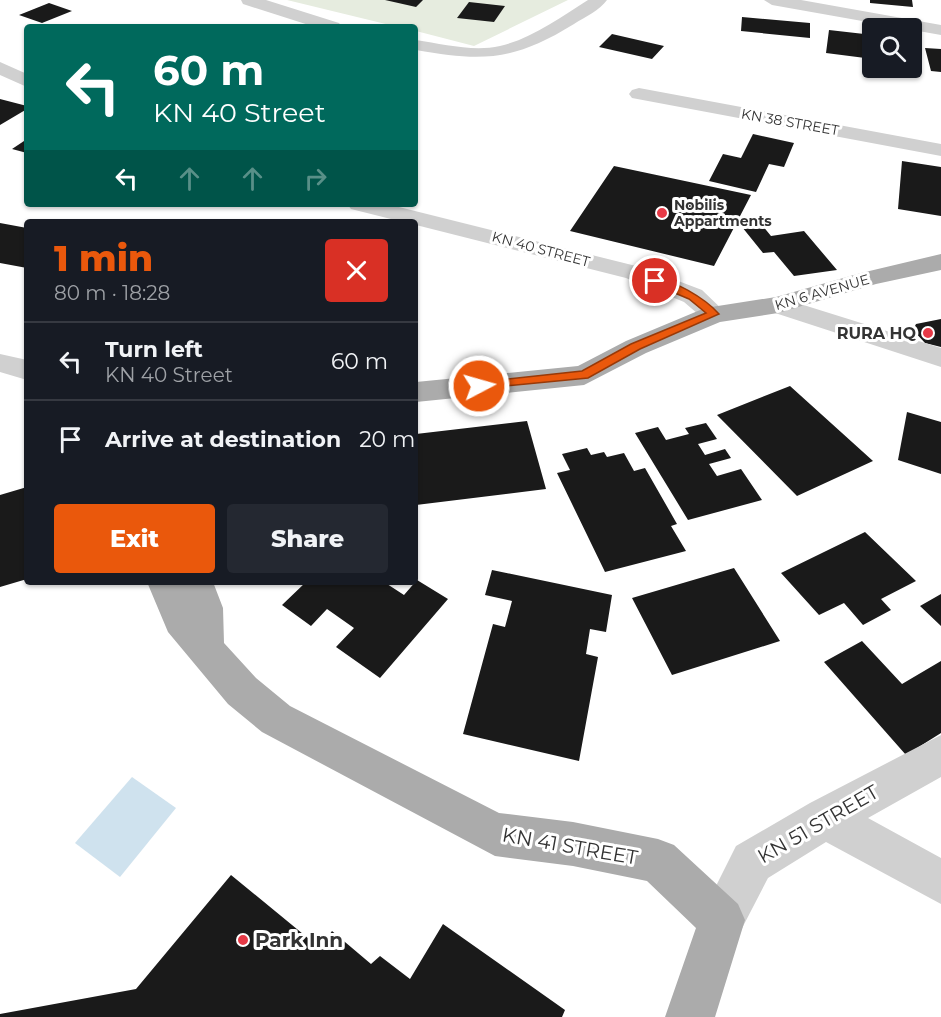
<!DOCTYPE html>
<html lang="en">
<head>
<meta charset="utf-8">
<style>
	body { margin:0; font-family:Montserrat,sans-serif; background:#242831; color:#f1f3f6; height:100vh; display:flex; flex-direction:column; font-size:22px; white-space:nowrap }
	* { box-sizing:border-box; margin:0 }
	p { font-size:20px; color:#9ea1a6 }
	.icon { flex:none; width:33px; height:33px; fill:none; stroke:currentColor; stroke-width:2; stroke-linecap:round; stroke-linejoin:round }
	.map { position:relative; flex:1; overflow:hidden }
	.drawer { position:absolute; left:24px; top:219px; width:394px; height:366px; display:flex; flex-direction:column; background:#171b24; border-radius:6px; box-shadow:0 2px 4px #0004 }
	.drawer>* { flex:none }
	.guide { position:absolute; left:24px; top:24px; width:394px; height:183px; border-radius:6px; box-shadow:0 2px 4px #0004; background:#00695c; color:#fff; overflow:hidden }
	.buttons { position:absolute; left:862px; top:18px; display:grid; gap:12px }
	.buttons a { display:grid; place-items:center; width:60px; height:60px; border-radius:6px; background:#171b24; box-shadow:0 2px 4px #0004; font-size:30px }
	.pin { position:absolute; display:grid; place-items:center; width:51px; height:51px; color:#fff; margin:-26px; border:3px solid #fff; border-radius:50%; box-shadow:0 2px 6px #0007 }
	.me { position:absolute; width:66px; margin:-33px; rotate:84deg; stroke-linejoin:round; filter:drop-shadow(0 0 4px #0008) }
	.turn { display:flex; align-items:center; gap:21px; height:126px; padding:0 30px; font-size:27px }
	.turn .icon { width:78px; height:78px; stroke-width:2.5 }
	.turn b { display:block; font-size:42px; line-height:51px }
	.lanes { display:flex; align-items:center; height:57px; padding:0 30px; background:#0003; justify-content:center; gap:30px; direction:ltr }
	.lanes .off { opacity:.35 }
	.round { display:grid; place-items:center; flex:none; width:63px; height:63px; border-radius:6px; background:#242831 }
	.overview { display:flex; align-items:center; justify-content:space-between; height:102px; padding:0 30px }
	h1 { font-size:36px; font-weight:800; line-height:45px; color:#ea580c }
	.primary-button { display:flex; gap:12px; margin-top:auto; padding:12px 30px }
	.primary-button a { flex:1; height:69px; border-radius:6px; background:#ea580c; color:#fff; font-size:24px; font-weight:800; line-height:69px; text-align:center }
	.primary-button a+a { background:#242831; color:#f1f3f6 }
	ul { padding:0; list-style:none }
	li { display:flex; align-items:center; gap:18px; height:78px; padding:0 30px; border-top:2px solid #363941 }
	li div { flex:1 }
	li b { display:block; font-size:22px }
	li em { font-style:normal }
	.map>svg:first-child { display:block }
</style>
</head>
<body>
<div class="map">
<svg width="941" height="1017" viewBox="0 0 941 1017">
	<rect width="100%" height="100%" fill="#fff"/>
	<!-- green -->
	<path fill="#e6ecdf" d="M287,0H568L474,46L416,31V27H398Z"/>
	<!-- water -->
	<path fill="#cfe2ee" d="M132,777L176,808L120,877L75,843Z"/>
	<!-- building -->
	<path fill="#1a1a1a" d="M385,0H423L416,7Z
		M870,0H912L913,7L870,3Z
		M469,2L505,6L494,22L457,18Z
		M49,3L72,11L42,23L19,15Z
		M742,17L810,23V38L741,31Z
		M829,30L873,35V59L826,53Z
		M612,34L664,46L652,59L599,47Z
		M925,48L941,49V72L931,71Z
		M0,99L27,106V109L0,125Z
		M753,134L794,143L784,167L769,164L756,192L709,181L723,154L741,158Z
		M27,139V153L12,149Z
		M902,161L941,167V216L898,209Z
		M614,166L751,195L714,266L570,231Z
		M757,219L771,236L804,231L837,270L794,276L774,252L763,253L738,222Z
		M0,223L27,228V268L0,263Z
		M941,319V347L925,343L913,330L916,324Z
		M790,386L873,461L797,496L717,415Z
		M907,412L941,422V474L898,460Z
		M527,421L546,489L416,505V434Z
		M706,423L717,439L698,444L705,455L725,449L731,458L709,464L717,476L741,469L762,500L688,520L635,433L658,427L666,440L689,434L685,428Z
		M587,448L591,455L604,452L607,457L624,453L634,471L645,468L677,524L671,526L686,551L605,572L557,473L570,470L562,454Z
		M27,487V579L0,587V495Z
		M865,532L916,581L881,599L891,610L863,625L844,603L819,615L781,573Z
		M734,568L780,641L672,675L632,598Z
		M492,570L612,595L606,632L590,629L586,654L598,657L579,761L463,734L493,624L505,627L512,601L485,595Z
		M417,580L448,599L380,678L336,647L354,628L327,609L311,626L282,605L306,582H384L404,595Z
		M941,594V626L920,606Z
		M862,641L902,684L941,661V733L906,755L824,662Z
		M231,875L320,948L332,931L371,964L380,956L410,979L443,924L565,1010L562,1017H0V1014L136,989Z"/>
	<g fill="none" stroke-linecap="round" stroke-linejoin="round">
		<!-- minor -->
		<path fill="#d0d0d0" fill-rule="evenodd" d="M241,0H266L339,23L342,27H315L243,4Z
			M588,0H607C600,10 585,17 574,24C514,61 483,62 416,50V40C443,44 473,52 500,46C531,39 561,17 588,0Z
			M764,0H801L941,25V35L772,5Z
			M0,62L27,74V87L0,75Z
			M639,88L941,144V156L632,98L629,94L632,90Z
			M347,204H387L644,268L702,290L727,314L723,320L714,322L705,320L684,302L626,278L416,225V222H403L351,209Z
			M778,297L941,348V367L769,311L765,305L769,299Z
			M0,354L27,360V380L0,372Z
			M941,735V777L868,818L941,858V904L826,842L768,878L738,936L722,943L706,936L699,920L736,846L810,803Z"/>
		<!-- major -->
		<path fill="#ababab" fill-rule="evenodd" d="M941,254V270L876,284L778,313L720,322L646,353L584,385L416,402V382L578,366L626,341L705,308L776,297L861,273Z
			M147,582H213L223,608L224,643L256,678L290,706L499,813L573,822L658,839L674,845L738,904L745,920L715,1017H665L696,928L647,881L573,866L495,856L262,732L228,704L168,632Z"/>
	</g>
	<!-- route -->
	<path fill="#ea580c" stroke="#983908" stroke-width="1.5" d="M651,279C670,276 707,300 719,314L640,349L588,378L475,389L473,386L479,382L582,371L631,344L706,313L689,299L651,283Z"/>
	<!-- markers -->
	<g fill="#e63946" stroke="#fff" stroke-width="2">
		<circle cx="662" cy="213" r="6"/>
		<circle cx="928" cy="333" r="6"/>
		<circle cx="243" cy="940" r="6"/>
	</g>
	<g text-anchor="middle" stroke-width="6" stroke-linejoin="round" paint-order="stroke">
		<!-- far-street labels -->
		<g font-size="14" fill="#333" stroke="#fff">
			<text transform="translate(790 122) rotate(10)" y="5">KN 38 STREET</text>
			<text transform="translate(541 249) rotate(15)" y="5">KN 40 STREET</text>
			<text transform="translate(822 292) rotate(-16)" y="5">KN 6 AVENUE</text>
		</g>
		<!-- far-poi labels -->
		<g font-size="14" font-weight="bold" fill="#333" stroke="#fff" text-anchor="start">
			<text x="674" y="210">Nobilis<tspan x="674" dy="16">Appartments</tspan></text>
		</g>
		<!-- poi labels -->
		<g font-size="16" font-weight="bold" fill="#333" stroke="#fff" text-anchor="end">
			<text x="916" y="339">RURA HQ</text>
		</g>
		<!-- near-street labels -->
		<g font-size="20" fill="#333" stroke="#fff">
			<text transform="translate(818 824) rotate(-30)" y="7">KN 51 STREET</text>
			<text transform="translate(570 846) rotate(10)" y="7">KN 41 STREET</text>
		</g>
		<!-- near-poi labels -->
		<g font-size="20" font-weight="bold" fill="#333" stroke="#fff" text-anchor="start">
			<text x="255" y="947">Park Inn</text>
		</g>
	</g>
</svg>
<div class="buttons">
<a><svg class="icon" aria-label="search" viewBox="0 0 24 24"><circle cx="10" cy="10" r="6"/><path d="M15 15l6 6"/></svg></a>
</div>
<div class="pin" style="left:655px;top:281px;background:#d93025"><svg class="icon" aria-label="arrive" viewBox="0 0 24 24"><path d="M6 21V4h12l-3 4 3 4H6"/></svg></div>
<svg class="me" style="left:479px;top:386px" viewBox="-20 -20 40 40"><circle r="17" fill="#ea580c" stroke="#fff" stroke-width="3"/><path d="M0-11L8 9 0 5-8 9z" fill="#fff"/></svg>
<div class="guide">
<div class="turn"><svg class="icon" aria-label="left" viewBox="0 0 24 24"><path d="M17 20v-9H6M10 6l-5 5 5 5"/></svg><div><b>60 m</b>KN 40 Street</div></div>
<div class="lanes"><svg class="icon" aria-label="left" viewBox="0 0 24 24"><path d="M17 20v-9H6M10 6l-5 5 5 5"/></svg><svg class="icon off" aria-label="ahead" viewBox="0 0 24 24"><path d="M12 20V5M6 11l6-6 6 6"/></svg><svg class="icon off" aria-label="ahead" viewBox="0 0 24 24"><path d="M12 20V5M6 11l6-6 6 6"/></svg><svg class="icon off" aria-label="right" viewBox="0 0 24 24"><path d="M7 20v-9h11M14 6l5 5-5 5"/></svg></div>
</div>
<section class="drawer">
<div class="overview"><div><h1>1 min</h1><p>80 m · 18:28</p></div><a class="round" style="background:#d93025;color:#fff"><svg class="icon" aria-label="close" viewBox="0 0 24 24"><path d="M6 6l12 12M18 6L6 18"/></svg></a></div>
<ul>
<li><svg class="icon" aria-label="left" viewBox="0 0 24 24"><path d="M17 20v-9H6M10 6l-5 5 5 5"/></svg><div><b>Turn left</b><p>KN 40 Street</p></div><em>60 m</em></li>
<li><svg class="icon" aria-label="arrive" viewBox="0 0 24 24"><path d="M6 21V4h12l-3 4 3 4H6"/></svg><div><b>Arrive at destination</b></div><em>20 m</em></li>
</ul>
<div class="primary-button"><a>Exit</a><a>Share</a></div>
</section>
</div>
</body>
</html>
